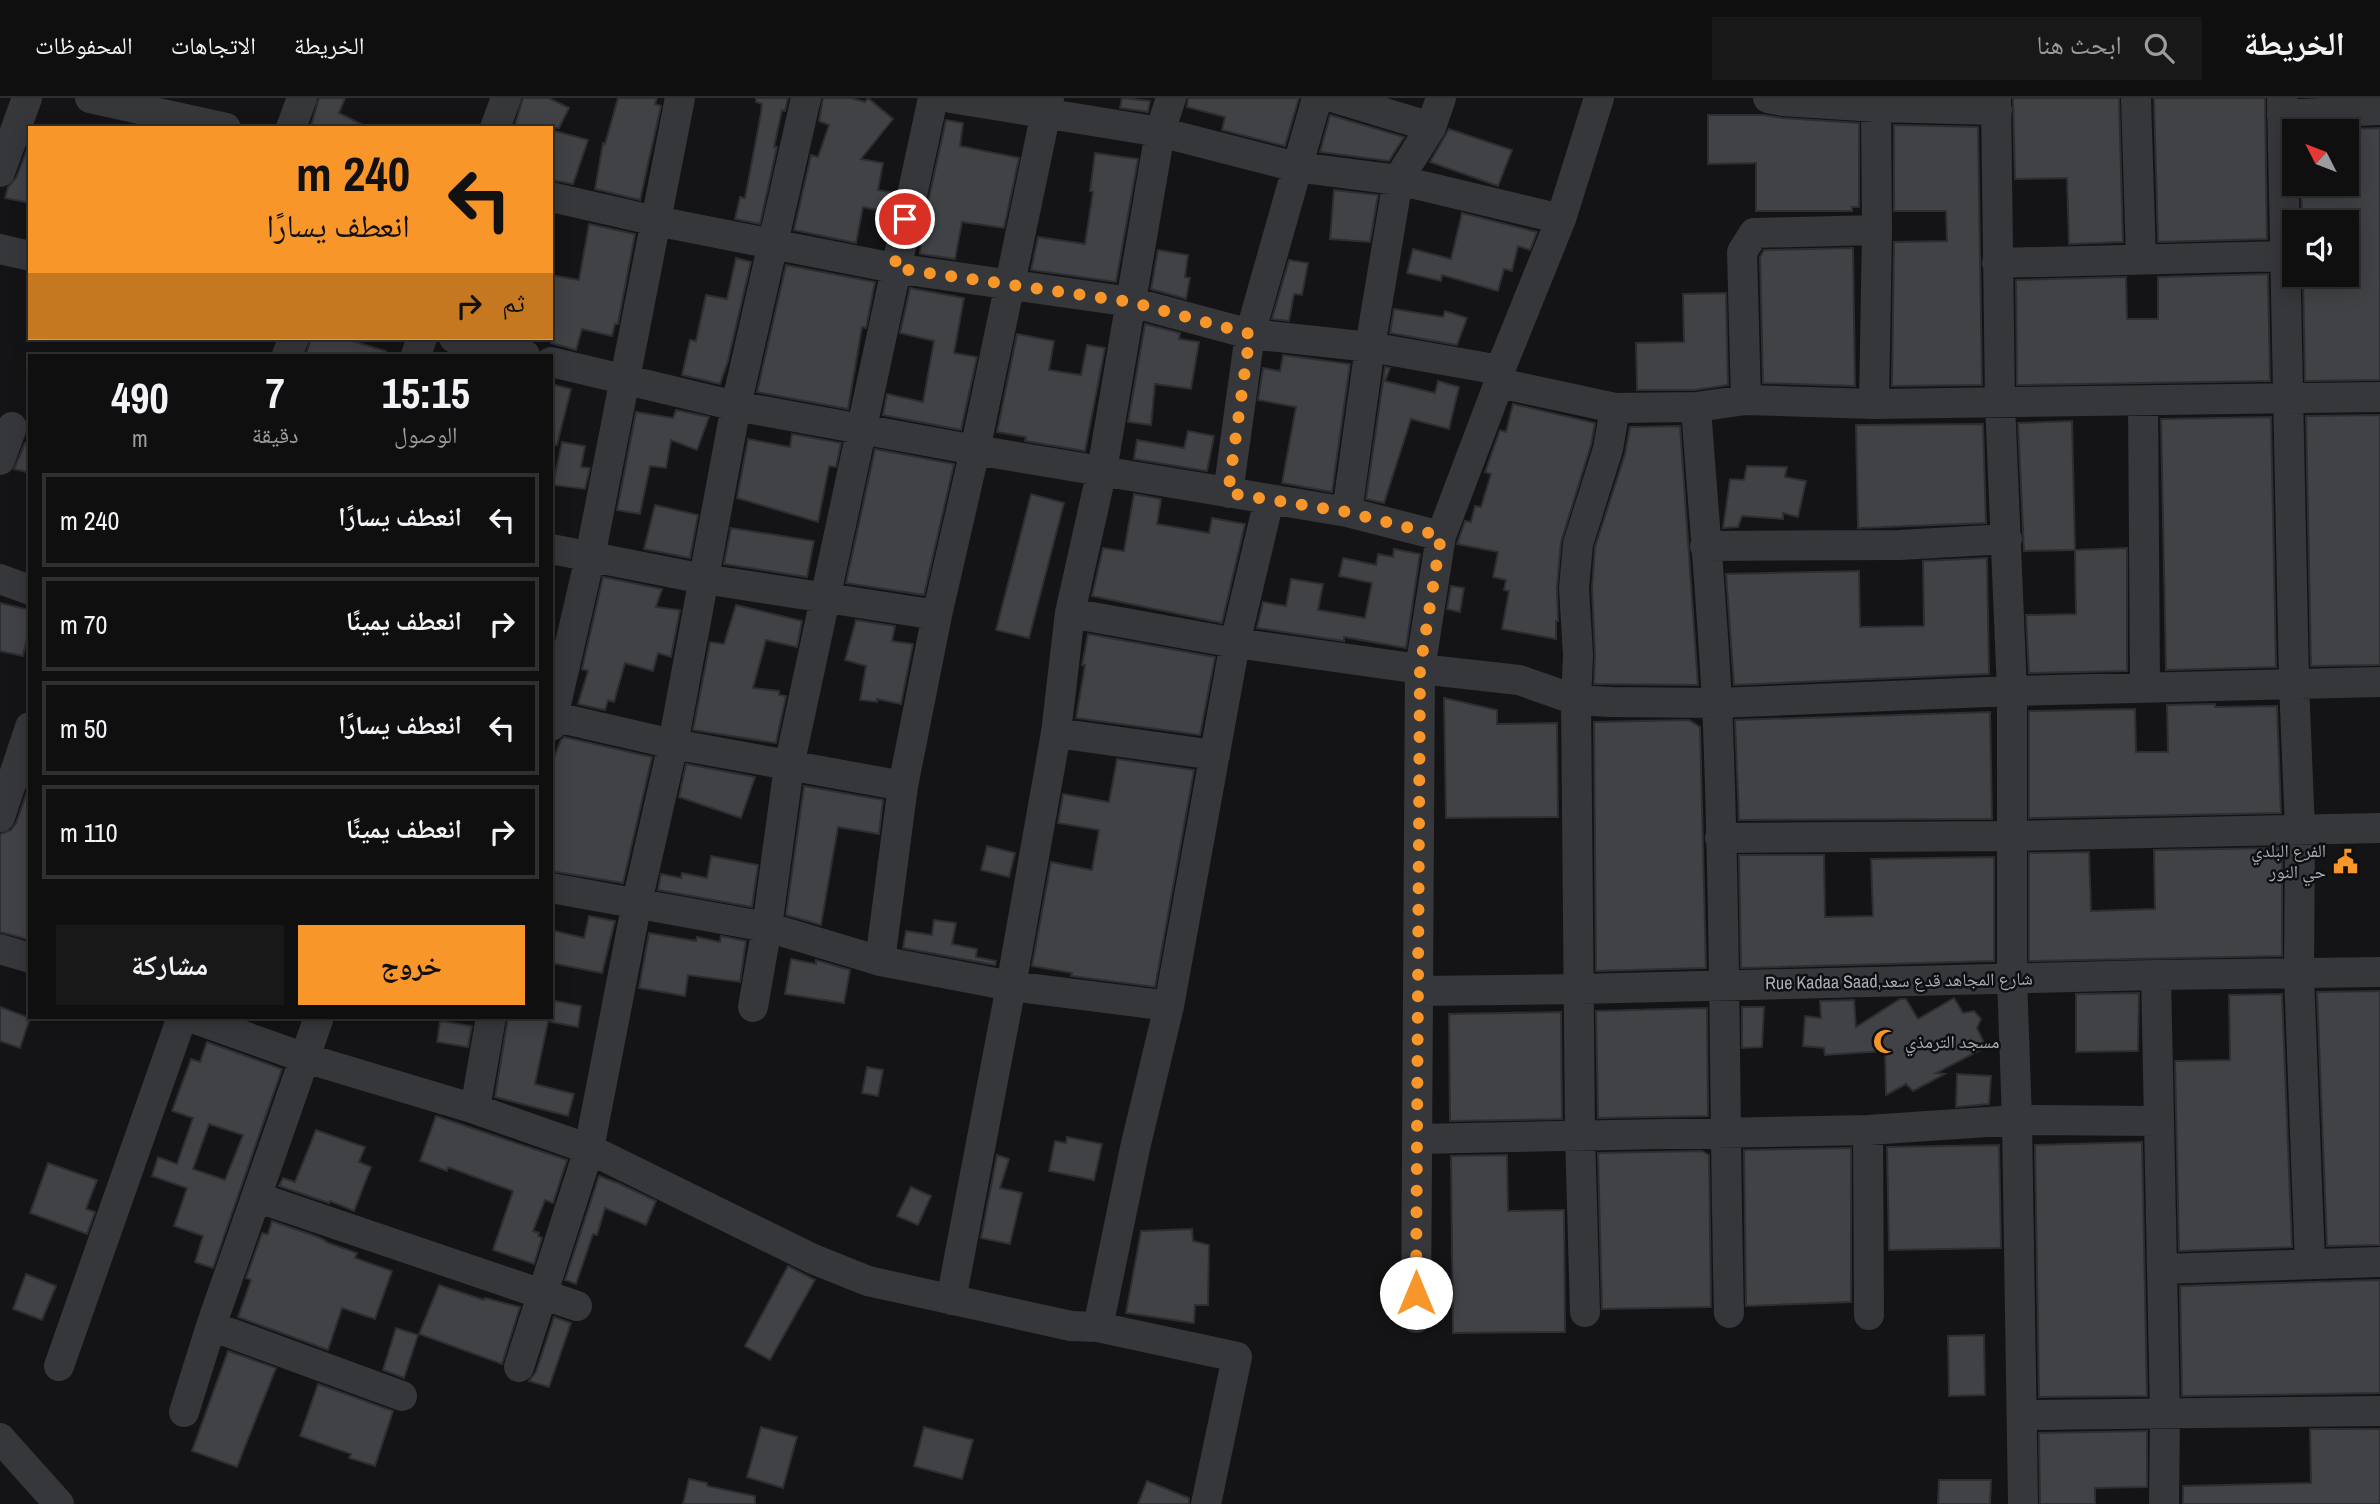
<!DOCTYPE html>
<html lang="ar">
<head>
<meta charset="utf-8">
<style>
	body { margin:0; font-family:"Archivo Narrow","Noto Naskh Arabic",sans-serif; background:#181819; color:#f1f3f6; direction:rtl; height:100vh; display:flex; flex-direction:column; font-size:26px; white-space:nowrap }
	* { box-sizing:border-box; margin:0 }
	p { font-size:23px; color:#9b9c9f }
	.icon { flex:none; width:38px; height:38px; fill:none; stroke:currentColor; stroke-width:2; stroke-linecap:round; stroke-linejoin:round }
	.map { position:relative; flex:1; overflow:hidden; direction:ltr }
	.panel { position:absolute; left:28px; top:256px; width:525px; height:665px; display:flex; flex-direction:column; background:#0f0f10; border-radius:0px; box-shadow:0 4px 18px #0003,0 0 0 2px #2f2f30; direction:rtl }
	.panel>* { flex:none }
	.hud { position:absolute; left:28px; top:28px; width:525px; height:214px; border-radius:0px; box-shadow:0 4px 18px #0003,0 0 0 2px #2f2f30; direction:rtl; background:#f8962a; color:#111; overflow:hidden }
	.needle { width:46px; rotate:312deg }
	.buttons { position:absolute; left:2282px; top:21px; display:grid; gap:14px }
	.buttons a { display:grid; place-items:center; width:77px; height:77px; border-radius:0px; background:#0f0f10; box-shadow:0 4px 18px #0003,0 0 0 2px #2f2f30; font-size:35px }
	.pin { position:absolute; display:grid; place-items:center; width:60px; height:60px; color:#fff; margin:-30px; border:4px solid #fff; border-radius:50%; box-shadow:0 2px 7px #0007 }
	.me { position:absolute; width:77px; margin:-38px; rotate:0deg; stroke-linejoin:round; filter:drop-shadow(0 0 5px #0008) }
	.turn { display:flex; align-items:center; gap:24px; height:147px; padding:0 28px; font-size:32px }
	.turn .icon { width:91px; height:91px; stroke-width:2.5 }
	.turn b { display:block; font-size:49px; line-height:60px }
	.then { display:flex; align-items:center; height:66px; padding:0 28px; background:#0003; gap:14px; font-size:26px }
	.eta { display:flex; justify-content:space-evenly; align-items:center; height:119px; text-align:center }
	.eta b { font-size:42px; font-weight:800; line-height:49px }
	.cta { display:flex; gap:14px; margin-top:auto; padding:14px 28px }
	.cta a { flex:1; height:80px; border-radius:0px; background:#f8962a; color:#111; font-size:28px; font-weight:800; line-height:80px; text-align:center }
	.cta a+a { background:#181819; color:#f1f3f6 }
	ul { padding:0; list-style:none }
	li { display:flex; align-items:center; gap:21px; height:94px; margin:0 14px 10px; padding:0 14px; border:4px solid #2f2f30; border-radius:0px }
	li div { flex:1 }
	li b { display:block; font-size:26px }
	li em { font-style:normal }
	header { display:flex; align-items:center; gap:42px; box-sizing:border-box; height:98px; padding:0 35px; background:#0f0f10; border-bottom:2px solid #2f2f30 }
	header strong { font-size:33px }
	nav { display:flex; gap:38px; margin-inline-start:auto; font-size:24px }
	.search { width:490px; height:63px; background:#181819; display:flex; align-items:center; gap:18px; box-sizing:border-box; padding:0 24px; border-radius:0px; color:#9b9c9f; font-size:26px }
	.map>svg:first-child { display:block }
</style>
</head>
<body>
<header>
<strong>الخريطة</strong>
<div class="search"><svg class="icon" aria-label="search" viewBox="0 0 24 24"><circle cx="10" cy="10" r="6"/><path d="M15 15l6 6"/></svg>ابحث هنا</div>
<nav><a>الخريطة</a><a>الاتجاهات</a><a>المحفوظات</a></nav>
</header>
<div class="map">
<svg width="2380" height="1406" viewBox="0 0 2380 1406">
	<rect width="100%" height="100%" fill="#141416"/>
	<!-- building -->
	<path fill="#404246" stroke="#2e2e32" stroke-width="2" fill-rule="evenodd" d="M319,0H345L339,15L369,30H316L311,28Z
		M523,0H549L569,10L559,30H514Z
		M618,0H657L655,6L661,8L640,102L595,91L603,45L605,46Z
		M756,0H788L785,13L782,12L774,49H777L760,126L735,121L740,99L745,100L761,15L762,6L756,4Z
		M823,0H851L865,4L868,0L893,21L861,61L883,65L878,92L895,95L890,115L863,109L856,145L794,132L811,57L818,59L829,27L819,23Z
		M1122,0L1150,3L1148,14L1120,10Z
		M1188,0H1299L1285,48L1222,32L1225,19L1187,9Z
		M2013,0H2119L2123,144L2069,146L2067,80L2015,81Z
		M2154,0H2265L2267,141L2158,144Z
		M1330,17L1404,39L1389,63L1320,54Z
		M1708,17H1764L1782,20L1859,25V109H1852V113H1756V65L1708,66Z
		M946,22L963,25L960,48L1019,60L1004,130L962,124L955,161L920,156L922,132Z
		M1894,27L1978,29L1982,287L1892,288L1894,144L1947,143L1946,113H1894Z
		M2380,30V282L2305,283L2303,177H2347V124H2302L2301,86H2347V31Z
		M1449,31L1512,52L1498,88L1430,64Z
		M551,32L588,42L573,86L551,82Z
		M30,44V105L5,100L8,89L16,80Z
		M1095,55L1138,61L1116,184L1031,172L1038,139L1085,146L1093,94L1090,93Z
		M1334,92L1378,97L1370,144L1330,141Z
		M1462,115L1537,134L1530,152L1518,148L1512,173L1504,171L1498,193L1442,177L1441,183L1407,175L1413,151L1451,161Z
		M589,126L635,136L618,226H615L612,238L582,231L576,252L551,245V177L579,182Z
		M1853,150L1855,288L1763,285L1760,159L1764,152Z
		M1158,152L1188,157L1185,179L1190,180L1186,201L1151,191Z
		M736,160L751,164L728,263L720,286L682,277L690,242L696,243L706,197L727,201Z
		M1289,162L1308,165L1302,197L1294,196L1289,223L1272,221Z
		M786,167L875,184L866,230L862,229L848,311L757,294Z
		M2268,176L2270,283L2017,287L2016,182L2126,179L2127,221H2158V179Z
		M910,190L964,200L954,255L977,259L961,332L883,317L887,296L923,304L934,243L900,235Z
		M1726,195L1728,287L1695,292H1637L1636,245L1684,244L1683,196Z
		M1394,211L1443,219L1445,213L1467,220L1457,247L1390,235Z
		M1145,226L1180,235L1179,241L1199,244L1191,291L1155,286L1151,327L1128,324Z
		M1017,236L1054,243L1049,272L1081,277L1087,247L1105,250L1085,353L1025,343L1026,339L997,334Z
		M311,240H342L386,253L385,257H306Z
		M1283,257L1350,266L1332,394L1282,385L1296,309L1258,302L1263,270L1280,273Z
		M1385,269L1390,270L1385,283L1435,295L1438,283L1459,289L1449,331L1411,321L1384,405L1366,401Z
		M551,286L571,291L557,347L551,346Z
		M1513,306L1595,325L1591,347L1561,444L1557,489L1558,523H1556V541L1502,531L1509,493L1504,492L1506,482L1493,479L1498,454L1457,446L1465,423L1471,424L1475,408L1481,409L1491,376L1485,374L1500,332L1506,334Z
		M676,312L709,319L697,352L671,342L666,370L650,368L640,416L617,412L636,314L673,320Z
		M2380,317V567L2311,568L2306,318Z
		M2271,319L2276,569L2166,572L2161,321Z
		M2072,323L2075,452L2024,453L2018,325Z
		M1983,326L1986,425L1858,430L1856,327Z
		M1680,328L1698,587L1594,586L1595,556L1592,490L1595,449L1625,356L1630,329Z
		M1188,333L1214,338L1207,373L1134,361L1137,342L1184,350Z
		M792,336L841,345L836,369L829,368L818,424L737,400L748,341L790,349Z
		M562,344L585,348L581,369L590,370L585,391L553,387Z
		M25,345L30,346V375L14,371Z
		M875,351L954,366L924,497L846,485Z
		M1747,368L1787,369L1785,379L1806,383L1798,419L1783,415V421L1742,418L1738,429L1723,430L1730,381L1744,382Z
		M1031,396L1064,405L1029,540L996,532Z
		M1134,396L1161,401L1157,426L1209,435L1212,420L1245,426L1222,525L1092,498L1103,450L1124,453Z
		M655,407L698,417L690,460L644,451Z
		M731,430L814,443L807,479L724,466Z
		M2127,450V573L2029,575L2026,517L2076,516L2075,452Z
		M1394,451L1420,456L1406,550L1344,539V543L1257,530L1263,504L1286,508L1291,481L1323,486L1318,512L1365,520L1372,485L1339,478L1343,460L1376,467L1378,456L1393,459Z
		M1987,460L1989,576L1734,587L1726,476L1859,473L1860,529L1924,528L1923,463Z
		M603,479L662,491L656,509L680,512L671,559L658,555L653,573L625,565L614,604L608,602L605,612L578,606L588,573L582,571Z
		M1451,488L1464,490L1460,514L1447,511Z
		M0,505L30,512V526L23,558L0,553Z
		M736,507L802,523L797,549L766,542L753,590L779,593V597L786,598L776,645L693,632L710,544L724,546Z
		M856,522L895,528L892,543L913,546L901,606L877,601V604L860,602L866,568L845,562Z
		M1088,536L1215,559L1200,637L1076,620L1085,567H1082Z
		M1444,600L1497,612V626L1557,625L1558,719L1446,720Z
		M2215,606V609L2277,608L2281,715L2029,720V613L2135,611L2136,654H2168L2167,607Z
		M1990,614L1992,721L1739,722L1735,622Z
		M1689,622L1700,629L1706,870L1596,873L1594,624Z
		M564,639L652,659L623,785L551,773V667L561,642Z
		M1117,661L1194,672L1155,889L1071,878L1072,875L1032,868L1051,764L1092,772L1099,732L1058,725L1063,696L1109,704Z
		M686,666L755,679L741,720L679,699Z
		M30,685V842L0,834V736L11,732L16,725Z
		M804,688L883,702L879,736L838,729L821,827L786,817Z
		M987,748L1015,755L1009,779L981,772Z
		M2282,750V858L2029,863V755L2089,754L2091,813L2155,811L2154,752Z
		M1739,757H1824L1825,819L1873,818L1871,761L1994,759V863L1741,870Z
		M711,758L758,767L752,809L658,792L661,776L681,780L682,775L707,780Z
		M589,818L615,823L602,875L551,865V832L584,840Z
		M934,822L956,825L952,846L977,851L976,859L996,863L995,867L903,850L906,833L932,837Z
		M649,835L696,843L697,839L720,844L721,838L746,843L740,884L688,877L685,898L639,890Z
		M791,861L816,866V862L850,872L844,905L785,896Z
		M2380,893V1147L2327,1148L2317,894Z
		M2139,895L2138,953L2076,954V896Z
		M2282,896L2292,1149L2179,1153L2175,963L2230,962L2229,897Z
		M1954,900L1963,915L1974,913L1981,921L1977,930L1986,949L1936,975L1945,976L1913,993L1906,986L1886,997L1885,953L1825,957L1824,950L1803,948L1805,918L1821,920L1820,903L1854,902L1856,929L1900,901H1906L1918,921Z
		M551,902L581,908L578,929L551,924Z
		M0,909L30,920L20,950L0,943Z
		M1742,909H1764L1762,949L1742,950Z
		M1707,910L1708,1018L1598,1020L1596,913Z
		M1561,914L1562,1021L1450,1023L1449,916Z
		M508,919H549L535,986L574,996L568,1018L495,999Z
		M440,923L472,928L468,949L437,944Z
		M207,944L282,971L213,1170L195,1164L203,1138L174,1128L187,1090L152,1078L158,1059L177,1066L193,1020L172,1013L191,961L200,964ZM209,1026L243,1037L225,1082L193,1071Z
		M867,969L883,972L878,998L862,995Z
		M1957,976L1991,978L1989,1006L1956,1009Z
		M436,1018L567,1062L553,1105L545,1102L533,1133L539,1135L538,1138L542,1140L534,1166L493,1152L513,1093L448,1069L447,1073L420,1063Z
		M316,1032L365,1049L359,1064L371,1069L354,1113L330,1103L329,1105L279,1088L283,1080L295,1084Z
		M1067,1039L1102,1046L1094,1082L1049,1073L1055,1043L1066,1045Z
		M2142,1044L2147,1298L2039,1299L2035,1047Z
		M1999,1047L2001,1150L1889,1152L1887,1049Z
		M1851,1050V1204L1746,1208L1744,1052Z
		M1702,1053L1709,1057L1711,1209L1602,1211L1598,1055Z
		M997,1057L1009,1061L1000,1090L1022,1095L1010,1146L981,1140Z
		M1507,1057L1508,1113L1564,1112L1565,1234L1453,1235L1451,1058Z
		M48,1065L97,1082L86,1111L95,1114L87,1136L30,1115Z
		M599,1078L618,1085L656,1103L646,1127L605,1110L597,1137L593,1136L576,1186L565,1182Z
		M911,1089L931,1098L918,1127L897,1118Z
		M272,1123L318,1139L326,1143V1144L357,1155L355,1160L392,1173L375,1221L342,1210L328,1252L238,1219L251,1182L246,1180L262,1135L268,1136Z
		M1192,1131L1193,1143L1209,1147L1208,1207H1195L1194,1225L1126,1215L1141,1133Z
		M788,1168L815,1182L770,1262L745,1248Z
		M26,1176L56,1188L42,1222L13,1211Z
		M2380,1182V1295L2182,1298L2180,1188Z
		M439,1187L484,1202L485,1200L520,1209L502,1266L419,1236Z
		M554,1219L571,1225L549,1289L529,1283L536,1274Z
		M396,1230L418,1237L404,1280L383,1272Z
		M1984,1237L1985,1297L1949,1298L1948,1238Z
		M228,1253L276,1270L237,1369L192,1353Z
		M318,1286L393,1313L375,1368L349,1360L351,1356L300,1338Z
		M761,1329L797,1339L783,1390L747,1379Z
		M924,1329L973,1342L962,1381L914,1368Z
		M2310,1331H2380V1406H2183V1388L2311,1385Z
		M2147,1333V1389L2095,1390V1406H2040L2039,1335Z
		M689,1381L707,1385V1388L755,1398V1406H683Z
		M1939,1382H1991L1990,1406H1938Z
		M1147,1383L1189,1400V1406H1138Z"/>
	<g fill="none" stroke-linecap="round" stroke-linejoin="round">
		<!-- minor -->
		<path stroke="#35373b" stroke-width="30" d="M90,0L226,30
			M951,0L1160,34L1296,69L1398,82L1561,121
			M1335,0L1431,29
			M1768,0L1783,3L1876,9L1997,12
			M1996,0L2000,305L2012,593V880L2017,1022L2023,1406
			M2136,0L2141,161
			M2282,0L2294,585L2300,732L2299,877L2310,1165
			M2282,17L2380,12
			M291,30L302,0
			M495,30L506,0
			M0,74L27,0
			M551,99L656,123L894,170L1131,204L1250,236L1370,249L1500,272
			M0,151L30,158
			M1997,165L2285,158
			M454,240L525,257
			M287,257L294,240
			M416,257L422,240
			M551,264L736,308L975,352L1347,414L1441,438
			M1499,285L1615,310L1696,309L1746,302L1874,306L2380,299
			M1746,302L1742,154L1754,135L1877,132
			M2143,303L2145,589
			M1874,306L1877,132L1876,9
			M1696,309C1703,408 1712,507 1717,605C1726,808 1724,1012 1729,1215
			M0,362L12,329
			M1228,395L1250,236L1317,0
			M1347,414L1370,249L1398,82L1431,29L1441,0
			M1705,448L1899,447L2007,441
			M551,451L704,481L937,517
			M0,481L30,492
			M1070,515L1235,545L1420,571L1441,438L1499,285L1500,272L1561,121L1599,0
			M551,618L673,646L903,688
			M551,628L590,459L680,0
			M1056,635L1215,657
			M0,719L30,629
			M1720,740L2012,738L2380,730
			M551,790L767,829L880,863L1011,888L1169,908
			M0,851L30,860
			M880,863L903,688L937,517L975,352L1049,0
			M2156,877L2165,1316L2164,1406
			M1418,893L1579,891L2156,877L2380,874
			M753,909L767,829L789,668L933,0
			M190,919L305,960L475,1011L589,1051L813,1161L868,1183L1071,1228L1098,1229L1237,1259L1206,1406
			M475,1011L491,919
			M1868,1032L1869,1217
			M1417,1041L1868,1032L2017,1022L2157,1023
			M256,1099L577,1208
			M2162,1171L2380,1164
			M951,1202L1011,888L1056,635L1070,515L1102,372L1160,34L1171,0
			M1585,1214L1580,1036L1576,602L1578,557L1574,490L1578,446L1608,351L1615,310
			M1416,1220L1420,571L1519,582L1576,602L1611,604L1717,605L2012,593L2380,584
			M211,1228L402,1298
			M1098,1229L1135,1050L1169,908L1235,545L1269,402
			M59,1268L182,919
			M519,1269L589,1051L637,804L673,646L736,308L806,0
			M184,1314L211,1228L319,919
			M2023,1317L2380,1313
			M0,1340L59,1406"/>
	</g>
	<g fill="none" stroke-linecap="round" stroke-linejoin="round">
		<!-- route -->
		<path stroke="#f8962a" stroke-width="12" stroke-dasharray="0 21.6" d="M905,121L894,170L1131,204L1250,236L1228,395L1347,414L1441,438L1420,571L1416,1195"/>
	</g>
	<!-- icons -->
	<defs>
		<symbol id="civic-bare" viewBox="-9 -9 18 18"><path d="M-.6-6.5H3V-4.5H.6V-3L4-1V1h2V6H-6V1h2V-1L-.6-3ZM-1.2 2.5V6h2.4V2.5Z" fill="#f8962a" stroke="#0f0f11" stroke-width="2.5" paint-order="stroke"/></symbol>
		<symbol id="mosque-bare" viewBox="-9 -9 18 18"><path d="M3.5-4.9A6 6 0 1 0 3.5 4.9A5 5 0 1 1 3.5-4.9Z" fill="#f8962a" stroke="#0f0f11" stroke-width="2.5" paint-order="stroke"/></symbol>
	</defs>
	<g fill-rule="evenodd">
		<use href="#civic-bare" x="2328" y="746" width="35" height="35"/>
		<use href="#mosque-bare" x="1868" y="926" width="35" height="35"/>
	</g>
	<g text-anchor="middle" stroke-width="5" stroke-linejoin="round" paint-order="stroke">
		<!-- poi labels -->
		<g font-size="18" fill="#a5adb6" stroke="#0f0f11" text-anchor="end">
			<text x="2326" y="759">الفرع البلدي<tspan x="2326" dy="21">حي النور</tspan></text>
			<text x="1905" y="950" text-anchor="start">مسجد الترمذي</text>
		</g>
		<!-- street labels -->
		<g font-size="18" fill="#a5adb6" stroke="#0f0f11">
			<text transform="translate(1899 883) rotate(-1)" y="6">Rue Kadaa Saad,شارع المجاهد قدع سعد</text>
		</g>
	</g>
</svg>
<div class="buttons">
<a><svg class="needle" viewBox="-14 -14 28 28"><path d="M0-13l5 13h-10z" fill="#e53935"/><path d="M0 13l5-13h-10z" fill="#9b9c9f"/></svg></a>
<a><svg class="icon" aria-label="sound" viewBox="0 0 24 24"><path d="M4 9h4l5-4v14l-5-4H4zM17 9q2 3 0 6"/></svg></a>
</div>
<div class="pin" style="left:905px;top:121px;background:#d93025"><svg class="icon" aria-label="arrive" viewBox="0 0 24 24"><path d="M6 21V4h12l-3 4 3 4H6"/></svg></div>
<svg class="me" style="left:1416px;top:1195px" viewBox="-20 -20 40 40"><circle r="19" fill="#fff"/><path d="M0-13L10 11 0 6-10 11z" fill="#f8962a"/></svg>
<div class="hud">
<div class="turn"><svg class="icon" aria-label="left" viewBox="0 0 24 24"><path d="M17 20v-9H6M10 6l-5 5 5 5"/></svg><div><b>240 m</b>انعطف يسارًا</div></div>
<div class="then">ثم<svg class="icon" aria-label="right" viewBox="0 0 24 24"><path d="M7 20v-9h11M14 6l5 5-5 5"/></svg></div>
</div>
<section class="panel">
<div class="eta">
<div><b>15:15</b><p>الوصول</p></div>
<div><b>7</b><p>دقيقة</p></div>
<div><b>490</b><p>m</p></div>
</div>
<ul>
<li><svg class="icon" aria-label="left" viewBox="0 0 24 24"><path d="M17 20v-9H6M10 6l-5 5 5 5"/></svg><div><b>انعطف يسارًا</b></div><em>240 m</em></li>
<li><svg class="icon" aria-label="right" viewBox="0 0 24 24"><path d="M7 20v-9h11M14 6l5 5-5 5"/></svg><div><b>انعطف يمينًا</b></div><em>70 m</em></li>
<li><svg class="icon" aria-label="left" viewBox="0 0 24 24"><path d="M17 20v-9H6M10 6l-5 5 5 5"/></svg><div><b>انعطف يسارًا</b></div><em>50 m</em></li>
<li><svg class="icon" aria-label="right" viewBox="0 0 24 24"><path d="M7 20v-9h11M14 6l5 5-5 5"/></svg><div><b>انعطف يمينًا</b></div><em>110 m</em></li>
</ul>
<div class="cta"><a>خروج</a><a>مشاركة</a></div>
</section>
</div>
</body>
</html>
